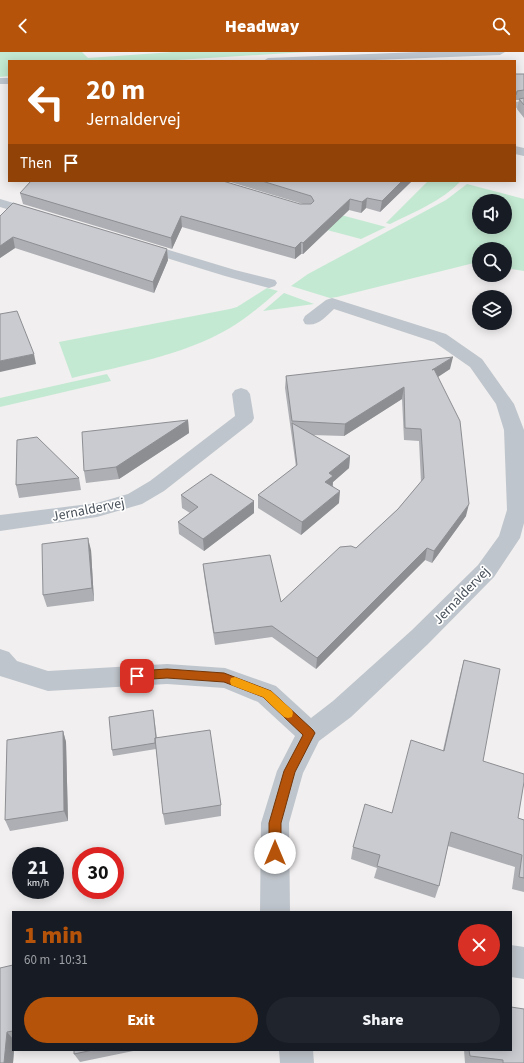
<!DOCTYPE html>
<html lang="en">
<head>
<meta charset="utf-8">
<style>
	body { margin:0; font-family:"Source Sans 3",sans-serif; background:#20242c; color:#f1f3f6; height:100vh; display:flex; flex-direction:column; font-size:15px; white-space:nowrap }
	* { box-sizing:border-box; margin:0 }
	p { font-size:13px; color:#9ea1a6 }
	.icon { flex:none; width:22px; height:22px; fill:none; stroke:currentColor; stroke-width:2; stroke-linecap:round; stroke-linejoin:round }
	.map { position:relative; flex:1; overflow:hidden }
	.panel { position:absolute; left:12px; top:859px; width:500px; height:140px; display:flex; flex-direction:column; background:#171b24; border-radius:0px; box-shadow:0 2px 10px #0003 }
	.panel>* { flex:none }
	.hud { position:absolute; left:8px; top:8px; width:508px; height:122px; border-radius:0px; box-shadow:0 2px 10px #0003; background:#b45309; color:#fff; overflow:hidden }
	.tools { position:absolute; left:472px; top:142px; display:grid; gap:8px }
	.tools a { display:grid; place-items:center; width:40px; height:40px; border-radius:50%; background:#171b24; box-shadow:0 2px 10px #0003; font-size:20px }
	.speed { position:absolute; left:12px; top:795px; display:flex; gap:8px; font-size:20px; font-weight:700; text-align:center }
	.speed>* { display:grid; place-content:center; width:52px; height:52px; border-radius:50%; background:#171b24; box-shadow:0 2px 10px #0003; line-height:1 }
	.speed small { font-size:10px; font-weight:400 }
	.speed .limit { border:6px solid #d22; background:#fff; color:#111 }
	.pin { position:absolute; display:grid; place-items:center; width:34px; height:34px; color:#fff; margin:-17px; border-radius:8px; box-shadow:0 2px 6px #0006 }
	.me { position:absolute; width:44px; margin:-22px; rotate:0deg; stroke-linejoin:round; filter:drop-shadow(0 0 3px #0008) }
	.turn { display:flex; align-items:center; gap:14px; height:84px; padding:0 12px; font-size:18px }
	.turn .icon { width:52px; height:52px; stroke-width:2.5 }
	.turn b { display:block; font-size:28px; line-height:34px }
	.then { display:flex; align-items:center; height:38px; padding:0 12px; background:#0003; gap:8px; font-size:15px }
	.round { display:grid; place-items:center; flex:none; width:42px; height:42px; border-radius:21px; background:#20242c }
	.head { display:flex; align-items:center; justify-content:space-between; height:68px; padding:0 12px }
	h1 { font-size:24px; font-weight:800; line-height:30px; color:#b45309 }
	.primary-button { display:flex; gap:8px; margin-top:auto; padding:8px 12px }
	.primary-button a { flex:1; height:46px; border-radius:24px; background:#b45309; color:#fff; font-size:16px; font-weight:800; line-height:46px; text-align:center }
	.primary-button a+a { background:#20242c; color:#f1f3f6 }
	header { display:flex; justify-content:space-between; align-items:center; height:52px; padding:0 12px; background:#b45309; color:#fff; font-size:18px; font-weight:800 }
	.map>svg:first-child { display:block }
</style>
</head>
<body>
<header><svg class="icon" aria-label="back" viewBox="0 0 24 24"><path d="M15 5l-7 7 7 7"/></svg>Headway<svg class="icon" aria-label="search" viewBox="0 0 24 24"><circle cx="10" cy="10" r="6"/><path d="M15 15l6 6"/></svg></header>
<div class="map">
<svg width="524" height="1011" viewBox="0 0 524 1011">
	<rect width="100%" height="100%" fill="#f1efef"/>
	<!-- green -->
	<path fill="#c3e9d2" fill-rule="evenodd" d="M0,0H82L88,6L173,0H306L161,9H9V24L0,25Z
		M428,129H461C442,149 414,160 390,172L386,171Z
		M467,132L524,147V219L505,216V197H479V212L474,211L337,245L330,246L291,234L308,222L446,148ZM479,149H505V175H479Z
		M326,159L386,175L361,187L312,174Z
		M267,236L278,239C263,252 247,266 230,276C182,304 125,313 72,326L59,290L230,257L237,255Z
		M284,241L314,252L263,259Z
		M107,322L111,329L0,355V346Z"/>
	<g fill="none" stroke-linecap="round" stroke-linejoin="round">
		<!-- street -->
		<path fill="#bfc5cc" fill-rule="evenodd" d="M524,49V55L515,56V50Z
			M515,94L524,96V104L515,102Z
			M0,147L44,160L46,163L44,166L39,167L0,155Z
			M139,189L235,218L275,228L277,231L275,234L269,236L225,224L134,196L132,193L134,190Z
			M332,246L446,282L482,307L514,352L524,378V471L520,486L494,525L428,592L351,665L319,689L303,721L289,771L290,860H260L261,771L277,719L295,684L258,650L224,636L167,632L48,639L0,624V597L9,600L17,609L48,619L167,612L225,616L276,634L311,666L333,649L412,578L478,513L499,484L507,458L504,378L496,352L470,315L434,290L334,257C325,265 318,275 305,272L303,268L305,264L326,248Z
			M241,336L247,338L250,342L254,366L252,370L164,439L142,452L97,465L0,479V463L97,451L128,442L150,429L235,364L232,342L235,338Z
			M511,893L524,895V927L511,925Z
			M279,998H313L314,1011H280Z"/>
		<!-- secondary -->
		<path fill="#bdc5ce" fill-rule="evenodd" d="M419,0H505L500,3L349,9H263L268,6Z
			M0,26H9V32H0Z"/>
	</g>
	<!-- wall -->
	<path fill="#adafb4" d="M515,22H524V66L517,57L519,48H515Z
		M227,129H412L380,160L366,156L361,161L349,158L303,202H301L295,207L182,175L172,197L23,152L20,141L303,152Z
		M0,164L168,208L154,241L15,196L0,206Z
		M450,317L438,325L466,464L432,511L425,508L316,617L272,585L215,593L204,523L203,512L281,550L356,496L398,457L421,430L419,389L404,388L402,347L344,384L312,383L350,404L349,416L333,430V434L339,451L301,483L258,456V443L296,415L285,336L286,324Z
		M188,368L189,381L119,427L86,431L84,419Z
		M79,426L81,438L19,446L16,433Z
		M181,443L254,449V461L204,499L179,482L178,470L190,461L182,456Z
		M91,498L94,549L47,555L43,543Z
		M464,608L483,709L518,766L524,768V840L512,837L515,815L448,794L439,834L435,846L374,826L377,816L351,807L353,795L392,761L443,698L460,623Z
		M154,664L157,686L221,753V764L165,773L163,762L156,697L113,704L112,698Z
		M63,679L66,690L68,769L10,779L5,768Z
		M13,913V998H14L13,1011H0Z
		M74,998H138L80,1010L74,1002Z
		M464,998H511L524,1011H465Z"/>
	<!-- shaded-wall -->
	<path fill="#8d8e92" d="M402,129H412L380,160L382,149Z
		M367,146L366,156L361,161L362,150Z
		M350,147L349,158L303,202V191Z
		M181,164L182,175L172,197L171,186Z
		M13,185L15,196L0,206V194Z
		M301,190V202L295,207V196Z
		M167,197L168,208L154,241L153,230Z
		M34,302L36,312L0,320V309Z
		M453,305L450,317L430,330L432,318Z
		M404,335L402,347L344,384L345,372Z
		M188,368L189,381L119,427L116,415Z
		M350,404L349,416L333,430L332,436L325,430L329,421Z
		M340,439L339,451L301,483L302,470Z
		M254,449V461L204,499L203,487Z
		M469,452L466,464L432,511L434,499Z
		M88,486L91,498L94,549L92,536Z
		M427,496L425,508L316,617L317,606Z
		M63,679L66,690L68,769L64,759Z
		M7,980L13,987V998H14L13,1011H4Z"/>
	<!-- building -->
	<path fill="#c9cbd1" stroke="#8d8e92" d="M515,22H524V38L517,39L516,43L515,42Z
		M524,46V53L519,47Z
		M31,129H223L300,152H311L314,149L311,144L262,129H402L382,149L367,146L362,150L350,147L303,191L301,190L295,196L181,164L171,186L20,141Z
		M13,151L167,197L153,230L13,185L0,194V164Z
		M17,259L34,302L0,309V262Z
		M453,305L432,318L434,317L460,369L469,452L434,499L427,496L317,606L272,574L214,581L203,512L270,503L281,550L340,495L351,494L356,496L398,457L424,426L421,377L405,376L404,335L345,372L292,369L286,324Z
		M188,368L116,415L84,419L82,380Z
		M292,371L350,404L329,421L333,424L325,430L340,439L302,470L258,443L297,413Z
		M37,385L79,426L16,433L17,388Z
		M211,422L254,449L203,487L178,470L198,455L181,443Z
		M88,486L92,536L43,543L42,492Z
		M464,608L500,617L483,709L524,722V730L518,766L524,768V826L519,825L522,803L451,780L439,834L377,814L380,803L353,795L365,752L392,761L411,688L444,699Z
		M153,658L156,686H155V691L112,698L109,665Z
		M210,678L221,753L163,762L155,686Z
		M63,679L64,759L5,768L7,688Z
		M13,913V979L7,980L4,1011H0V916Z
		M511,955L524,957V1011H503V1008L470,1004L469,998H511Z
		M74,998H93L74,1002Z"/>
	<!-- route -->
	<path fill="#b45309" stroke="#753606" d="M167,617L224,621L271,639L313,678L315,681L295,720L281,771V801L280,805L275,807L271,805L269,801V771L284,719L303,683L263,645L224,630L167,626L137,628L134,627L132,624L134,621L137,619Z"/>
	<!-- slow -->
	<path fill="#f59e0b" d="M235,625L271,639L292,658L293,661L292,665L288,666L284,665L263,645L231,633L230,629L231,626Z"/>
	<g text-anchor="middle" stroke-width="3.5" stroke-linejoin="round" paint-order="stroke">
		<!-- street labels -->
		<g font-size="14" fill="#49515a" stroke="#fff">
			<text transform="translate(88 457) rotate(-11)" y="5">Jernaldervej</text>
			<text transform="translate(461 543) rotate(-46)" y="5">Jernaldervej</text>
		</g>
	</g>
</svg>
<div class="tools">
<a><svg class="icon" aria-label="sound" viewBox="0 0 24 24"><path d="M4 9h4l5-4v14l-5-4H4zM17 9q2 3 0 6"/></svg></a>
<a><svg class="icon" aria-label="search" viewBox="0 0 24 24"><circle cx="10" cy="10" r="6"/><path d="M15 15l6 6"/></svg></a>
<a><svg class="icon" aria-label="layers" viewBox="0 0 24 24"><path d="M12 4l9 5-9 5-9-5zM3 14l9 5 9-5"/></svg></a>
</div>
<div class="speed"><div>21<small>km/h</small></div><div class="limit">30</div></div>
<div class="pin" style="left:137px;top:624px;background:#d93025"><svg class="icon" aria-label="arrive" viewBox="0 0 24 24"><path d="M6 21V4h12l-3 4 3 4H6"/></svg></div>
<svg class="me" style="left:275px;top:801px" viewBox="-20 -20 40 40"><circle r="19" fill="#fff"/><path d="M0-13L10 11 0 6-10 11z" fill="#b45309"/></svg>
<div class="hud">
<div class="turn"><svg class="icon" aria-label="left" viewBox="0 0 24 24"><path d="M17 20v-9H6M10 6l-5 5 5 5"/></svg><div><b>20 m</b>Jernaldervej</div></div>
<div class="then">Then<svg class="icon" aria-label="arrive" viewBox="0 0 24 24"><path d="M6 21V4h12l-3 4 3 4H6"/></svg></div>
</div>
<section class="panel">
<div class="head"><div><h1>1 min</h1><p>60 m · 10:31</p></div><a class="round" style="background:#d93025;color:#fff"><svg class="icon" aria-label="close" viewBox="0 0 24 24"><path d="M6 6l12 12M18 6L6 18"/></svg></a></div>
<div class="primary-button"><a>Exit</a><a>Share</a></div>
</section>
</div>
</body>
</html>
